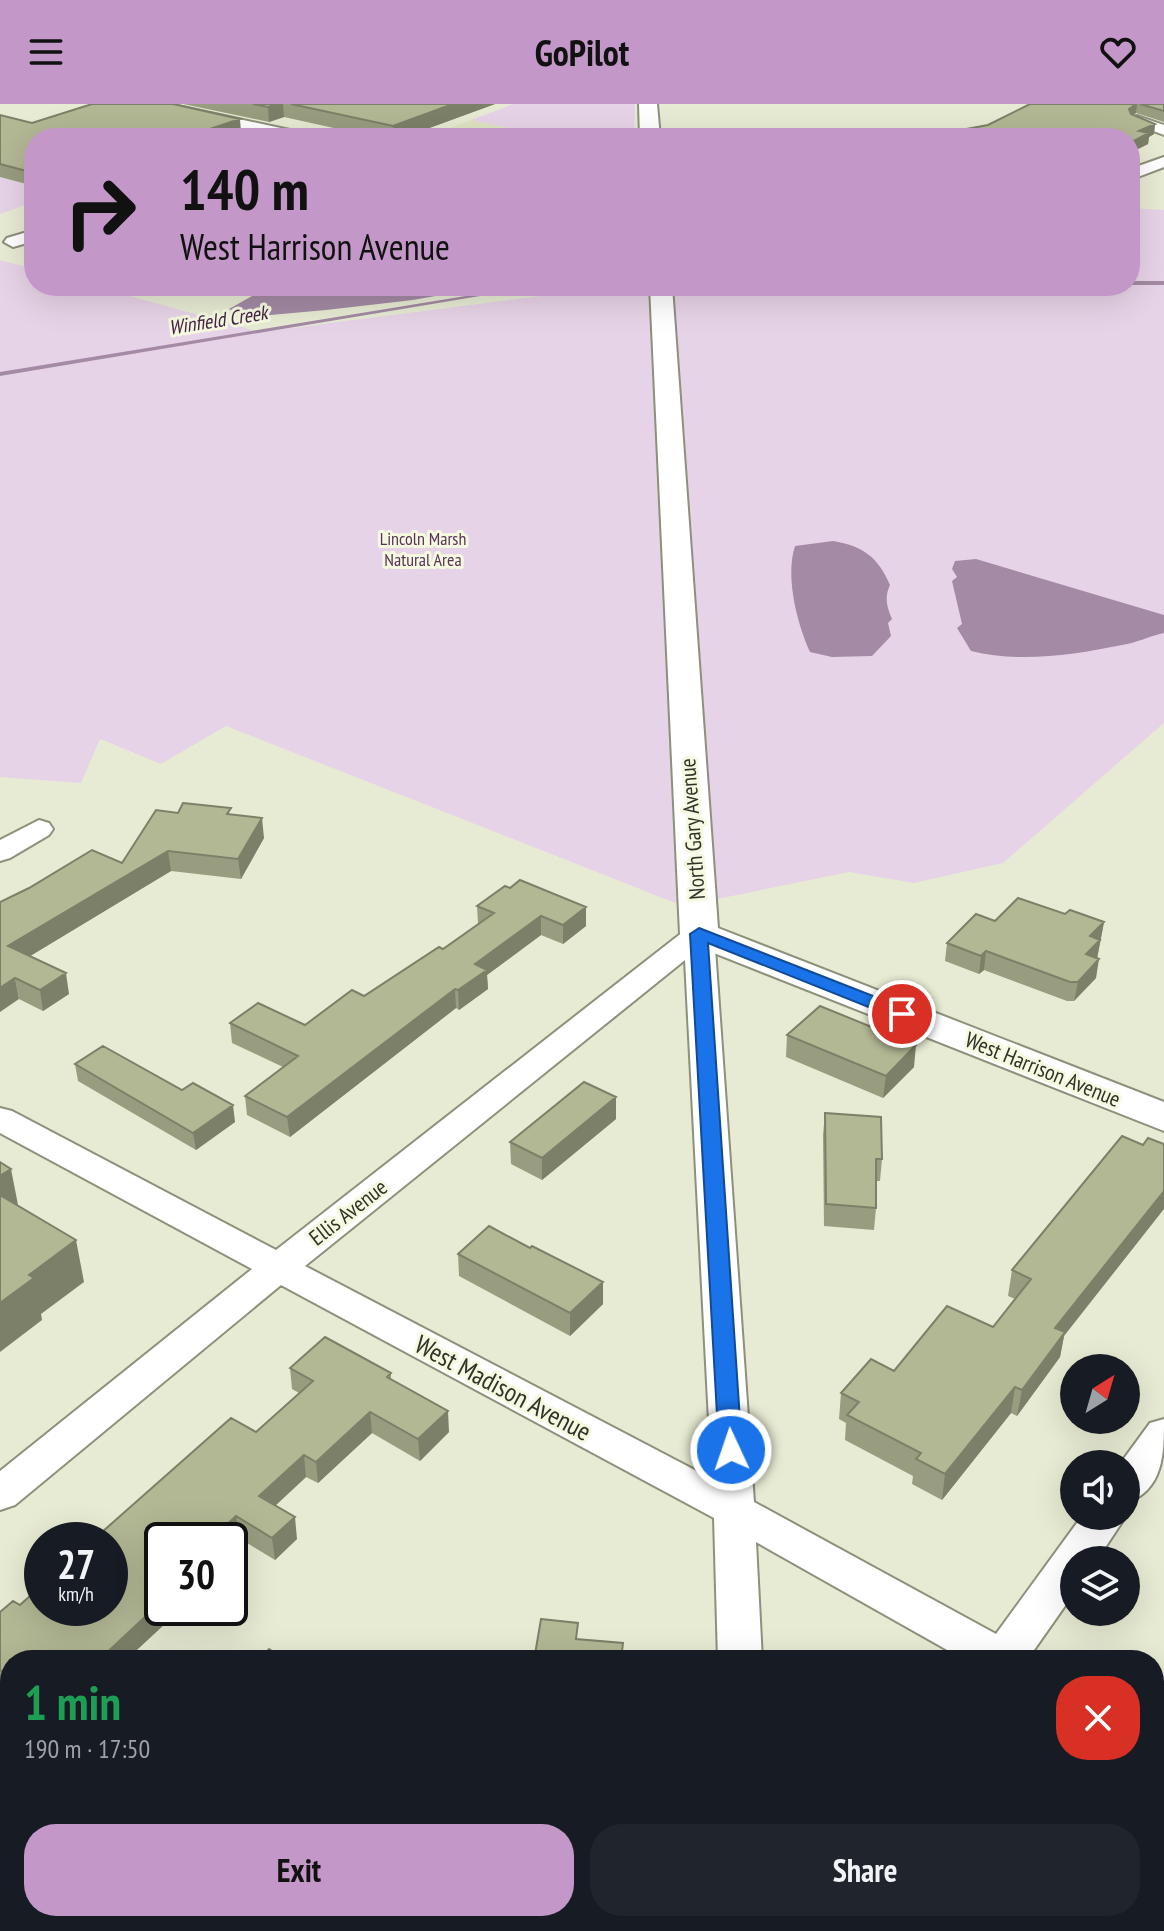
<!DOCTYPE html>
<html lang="en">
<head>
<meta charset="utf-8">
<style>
	body { margin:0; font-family:"PT Sans Narrow",sans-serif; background:#20242c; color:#f1f3f6; height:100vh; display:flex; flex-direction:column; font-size:30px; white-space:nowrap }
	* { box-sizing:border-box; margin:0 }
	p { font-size:26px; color:#9ea1a6 }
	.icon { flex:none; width:44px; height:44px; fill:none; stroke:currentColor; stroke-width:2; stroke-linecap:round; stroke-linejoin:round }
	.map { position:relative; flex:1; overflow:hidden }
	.details { position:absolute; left:0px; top:1546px; width:1164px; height:282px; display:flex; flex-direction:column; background:#171b24; border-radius:32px 32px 0 0; box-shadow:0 8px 32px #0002 }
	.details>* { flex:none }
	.top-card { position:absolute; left:24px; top:24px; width:1116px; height:168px; border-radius:32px; box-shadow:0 8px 32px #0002; background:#c398c8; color:#111; overflow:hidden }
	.needle { width:52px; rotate:37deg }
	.controls { position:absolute; left:1060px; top:1250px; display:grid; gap:16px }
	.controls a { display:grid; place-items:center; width:80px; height:80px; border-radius:50%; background:#171b24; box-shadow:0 8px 32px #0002; font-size:40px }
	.speed { position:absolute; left:24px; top:1418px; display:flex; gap:16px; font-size:40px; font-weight:700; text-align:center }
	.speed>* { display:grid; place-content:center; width:104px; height:104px; border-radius:50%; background:#171b24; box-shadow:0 8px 32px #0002; line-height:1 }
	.speed small { font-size:20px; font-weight:400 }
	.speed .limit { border:4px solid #111; border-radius:12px; background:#fff; color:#111 }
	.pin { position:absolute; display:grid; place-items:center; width:68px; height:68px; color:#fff; margin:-34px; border:4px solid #fff; border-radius:50%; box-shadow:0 2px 8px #0007 }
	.me { position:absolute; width:88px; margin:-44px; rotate:357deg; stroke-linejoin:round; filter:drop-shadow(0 0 6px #0008) }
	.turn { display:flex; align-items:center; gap:28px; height:168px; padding:0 24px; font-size:36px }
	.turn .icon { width:104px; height:104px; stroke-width:2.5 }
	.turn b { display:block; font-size:56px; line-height:68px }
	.round { display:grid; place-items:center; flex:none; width:84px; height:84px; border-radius:32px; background:#20242c }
	.head { display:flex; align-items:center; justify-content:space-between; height:136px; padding:0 24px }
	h1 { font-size:48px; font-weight:800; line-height:60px; color:#1e9e55 }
	.cta { display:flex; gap:16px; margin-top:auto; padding:16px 24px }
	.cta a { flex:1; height:92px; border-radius:32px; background:#c398c8; color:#111; font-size:32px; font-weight:800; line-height:92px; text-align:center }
	.cta a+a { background:#20242c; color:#f1f3f6 }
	header { display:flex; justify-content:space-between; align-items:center; height:104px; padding:0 24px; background:#c398c8; color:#111; font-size:36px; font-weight:800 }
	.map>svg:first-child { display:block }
</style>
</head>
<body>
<header><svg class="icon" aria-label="menu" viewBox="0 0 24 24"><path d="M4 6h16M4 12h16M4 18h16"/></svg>GoPilot<svg class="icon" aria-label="heart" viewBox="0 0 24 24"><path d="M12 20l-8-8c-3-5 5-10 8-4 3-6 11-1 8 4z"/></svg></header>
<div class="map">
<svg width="1164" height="1827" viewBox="0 0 1164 1827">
	<rect width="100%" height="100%" fill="#e7ebd3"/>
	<!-- built -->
	<path fill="#dfe4c4" d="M471,16L558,34H425Z"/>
	<!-- green -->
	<path fill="#e7d3e7" d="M513,0H635L634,34H558L471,16Z
		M0,73L34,82V98L0,110Z
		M1130,104L1164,106V619L1003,759L914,779L849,768L683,802L226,622L161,660L100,635L81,679L0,673V156L34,165V182H94L260,228L618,182H1130Z"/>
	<!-- water -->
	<path fill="#a48aa4" d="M270,182H492L413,196L326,206L247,213L229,205Z
		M833,437C863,442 878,453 890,481C884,494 887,503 892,515L888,519L891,532L872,552L832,553L810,548C797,519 785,473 795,442Z
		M976,455L1164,511V529C1150,532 1136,539 1122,541C1073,551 1019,559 971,547L957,524L962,520L952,477L957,473L952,465L955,457Z"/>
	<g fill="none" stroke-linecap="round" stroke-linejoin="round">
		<!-- stream -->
		<path fill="#a48aa4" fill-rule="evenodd" d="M1130,177H1164V181H1130Z
			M527,182H540L0,272V268Z"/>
		<defs>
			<path id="minor" d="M142,0H169L304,29L312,34H283L149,4Z
				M1137,12L1164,21V31L1132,19L1130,16Z
				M1164,53V63L1130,76V65Z
				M34,126V137L13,143L4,138L7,134Z
				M39,716L49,719L53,725L49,731L10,754L0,757V736Z
				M699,821L710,824L714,830L754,1398L996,1530L1082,1412H1126L1097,1456H1074V1489L1027,1556H965L756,1438L762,1556H718L714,1414L281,1181L15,1401L0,1406V1367L252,1165L0,1029V1004L12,1007L276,1146L688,824ZM685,856L712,1375L305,1162Z
				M1164,1315C1164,1349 1164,1386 1126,1399V1360H1120L1150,1319Z
				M1154,1617L1164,1621V1662L1154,1658Z
				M726,1818H776V1827H726Z
				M793,1818H845L841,1827H789Z"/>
			<path id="tertiary" d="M639,0H657L660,34H640Z
				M650,182H672L718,824L1164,998V1027L686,838L680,830Z"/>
		</defs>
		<!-- minor casing -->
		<use href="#minor" stroke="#8d907a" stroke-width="4"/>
		<!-- tertiary casing -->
		<use href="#tertiary" stroke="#8d907a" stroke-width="4"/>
		<!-- minor -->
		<use href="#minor" fill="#fff" fill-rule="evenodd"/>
		<!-- tertiary -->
		<use href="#tertiary" fill="#fff" fill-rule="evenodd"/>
	</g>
	<!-- wall -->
	<path fill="#999d7f" d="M183,0H495L402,34H379L284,13L269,18Z
		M1030,0H1164V18L1136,9L1133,11L1155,20L1154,30L1149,33L1148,40L1130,49V34Z
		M0,11L32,19L241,28L34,34V82L0,73Z
		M178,709L231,711L264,734L241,775L171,767L30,852L69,890L43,907L19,895L0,798L122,759Z
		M505,782L586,822L563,840L541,831L487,871L488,885L459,906L456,904L290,1033L247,1011L245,992L283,963L232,939L230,919L305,921L364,892L443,845L478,820L477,802Z
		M1065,810L1104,818L1097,854L1096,874L1074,897H1067L984,866L979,870L945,857L947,839L995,817Z
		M787,931L914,963L883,994L786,953Z
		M75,960L235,1018L196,1046L78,977Z
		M825,1009L882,1055L880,1077H876V1104L874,1126L824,1122L823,1031Z
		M616,1015L542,1076L511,1060L510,1038Z
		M1122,1032L1064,1232L1060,1253L1017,1312L1011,1309L942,1396L912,1380L913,1372L845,1336L846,1319L839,1315L841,1289L993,1223L1015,1195L1008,1192L1012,1166Z
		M530,1144L603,1178V1200L570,1232L459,1172L458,1150Z
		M290,1264L391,1269V1275L449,1328L420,1357L372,1329L318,1379L306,1373L275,1402L297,1435L275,1456L239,1434L162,1504H182L126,1556H10V1591L0,1584V1508L20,1501L256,1328L299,1289L292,1285Z
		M0,1636L10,1643V1717L5,1722L0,1719Z
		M1154,1696L1164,1702V1813L1154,1808Z"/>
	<!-- shaded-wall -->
	<path fill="#7d8068" d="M277,0H283L284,13L269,18L268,3Z
		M453,0H495L402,34H393V22Z
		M1136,0H1137L1136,9L1127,15L1129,5Z
		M240,15L241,28L223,34H183Z
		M1155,20L1154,30L1149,33L1148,40L1130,49V39L1139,27Z
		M262,714L264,734L241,775L238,755Z
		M168,747L171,767L12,863L8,842Z
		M586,803V822L563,840V821Z
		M541,812V831L487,871L488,885L459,906L458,886L475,860Z
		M1104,818L1097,855L1083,869L1090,832Z
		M986,847L984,866L979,870L981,852Z
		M1099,855L1096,874L1074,897L1078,878Z
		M66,869L69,890L43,907L40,886Z
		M15,874L19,895L0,908V884Z
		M455,885L456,904L290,1033L287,1013Z
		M916,941L914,963L883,994L886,972Z
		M616,993V1015L542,1076V1054Z
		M233,1001L235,1018L196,1046L193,1029Z
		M11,1065L19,1106L0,1120V1072Z
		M1164,1087V1105L1064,1232L1060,1253L1017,1312L1022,1286L1055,1224Z
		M76,1136L84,1178L41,1210L42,1216L0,1248V1199L29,1171Z
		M603,1178V1200L570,1232V1209Z
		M1015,1283L1011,1309L942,1396L945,1370Z
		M448,1307L449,1328L420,1357L418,1335Z
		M370,1308L372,1329L318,1379L316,1358Z
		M304,1351L306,1373L262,1414L259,1392Z
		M236,1412L239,1434L230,1442V1436H210Z
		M295,1413L297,1435L275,1456L272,1434Z
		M162,1497V1504H182L126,1556H99Z
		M10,1688V1717L5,1722L0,1704V1698Z
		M1087,1818H1098L1092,1827H1082Z"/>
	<!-- building -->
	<path fill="#b2b794" stroke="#7d8068" stroke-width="2" d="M92,0H173L240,15L183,34H34V69L0,60V11L32,19Z
		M253,0H277L268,3Z
		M291,0H453L393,22Z
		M1030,0H1136L1129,5L1131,10L1155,20L1139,27L1149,29L1130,39V34H943L961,26L988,21Z
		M1140,0H1164V7Z
		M183,699L231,704L227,710L262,714L238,755L168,747L8,842L66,869L40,886L15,874L0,884V798L29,784L92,746L122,759L156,706L178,709Z
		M520,776L586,803L563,821L541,812L475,860L487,866L458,886L455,885L287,1013L245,992L298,952L230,919L258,899L305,921L352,886L364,892L439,843L443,845L494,809L477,802L505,782L510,784Z
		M1018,794L1065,810L1070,806L1104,818L1090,832L1100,836L1086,850L1099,855L1078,878H1070L986,847L981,852L947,839L976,810L995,817Z
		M820,902L916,941L886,972L787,931Z
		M103,942L182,986L193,979L233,1001L193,1029L75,960Z
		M584,978L616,993L542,1054L510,1038Z
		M825,1009L881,1013L882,1055H876V1104L826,1100Z
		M1122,1032L1143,1041L1148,1034L1164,1040V1087L1055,1224L1065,1228L1022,1286L1015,1283L945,1370L916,1355L921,1349L847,1311L859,1298L841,1289L871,1255L894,1267L947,1202L993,1223L1031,1175L1012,1166Z
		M0,1058L11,1065L0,1072Z
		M0,1091L76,1136L29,1171L34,1174L0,1199Z
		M489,1122L530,1144L532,1142L603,1178L570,1209L458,1150Z
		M325,1233L391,1269L387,1273L448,1307L418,1335L370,1308L316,1358L304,1351L259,1392L295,1413L272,1434L236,1412L210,1436H162V1497L99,1556H10V1573L0,1566V1508L13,1497L20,1501L42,1481V1504H110V1436H93L231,1314L256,1328L313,1277L290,1264Z
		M541,1515L578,1519L576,1535L623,1539L621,1556H534Z
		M269,1545L286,1556H259Z
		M0,1636L10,1643V1688L0,1698Z
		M1154,1696L1164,1702V1782L1154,1777Z
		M263,1818H416L428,1827H254Z
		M1012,1818H1087L1082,1827H1006Z"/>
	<!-- route -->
	<path fill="#1a73e8" stroke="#114b97" stroke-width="2" d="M699,824L909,906L911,910L909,914H896L708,839L742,1346L739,1352L731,1354L723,1352L719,1346L690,830Z"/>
	<g text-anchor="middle" stroke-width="6" stroke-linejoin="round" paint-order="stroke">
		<!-- far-park labels -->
		<g font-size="18" fill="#593359" stroke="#f5f9e0">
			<text x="423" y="441">Lincoln Marsh<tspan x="423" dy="21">Natural Area</tspan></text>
		</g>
		<!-- far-water labels -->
		<g font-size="20" font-style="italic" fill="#462247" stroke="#f5f9e0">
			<text transform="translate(218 216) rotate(-9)" y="7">Winfield Creek</text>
		</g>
		<!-- street labels -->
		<g font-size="22" fill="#313229" stroke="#f5f9e0">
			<text transform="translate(692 725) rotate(-94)" y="8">North Gary Avenue</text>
			<text transform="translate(1043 965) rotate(22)" y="8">West Harrison Avenue</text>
			<text transform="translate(348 1108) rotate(-38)" y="8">Ellis Avenue</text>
		</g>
		<!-- near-street labels -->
		<g font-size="26" fill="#313229" stroke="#f5f9e0">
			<text transform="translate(503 1284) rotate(28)" y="9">West Madison Avenue</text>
		</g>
	</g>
</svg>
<div class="controls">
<a><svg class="needle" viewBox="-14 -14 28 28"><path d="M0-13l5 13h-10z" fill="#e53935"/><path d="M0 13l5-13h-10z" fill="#9ea1a6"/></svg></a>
<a><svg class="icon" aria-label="sound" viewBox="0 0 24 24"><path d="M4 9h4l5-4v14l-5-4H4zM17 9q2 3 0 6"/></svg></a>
<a><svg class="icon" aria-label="layers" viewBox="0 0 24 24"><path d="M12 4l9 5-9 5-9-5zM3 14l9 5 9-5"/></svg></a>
</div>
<div class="speed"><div>27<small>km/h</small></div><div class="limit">30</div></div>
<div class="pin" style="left:902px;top:910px;background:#d93025"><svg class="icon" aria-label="arrive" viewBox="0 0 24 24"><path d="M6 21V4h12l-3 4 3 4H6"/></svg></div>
<svg class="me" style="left:731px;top:1346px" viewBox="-20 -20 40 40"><circle r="17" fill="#1a73e8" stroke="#fff" stroke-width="3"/><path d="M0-11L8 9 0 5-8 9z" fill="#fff"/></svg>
<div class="top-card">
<div class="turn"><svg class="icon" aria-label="right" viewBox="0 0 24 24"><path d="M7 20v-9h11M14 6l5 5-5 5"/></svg><div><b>140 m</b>West Harrison Avenue</div></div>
</div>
<section class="details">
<div class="head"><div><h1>1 min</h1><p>190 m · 17:50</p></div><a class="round" style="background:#d93025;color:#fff"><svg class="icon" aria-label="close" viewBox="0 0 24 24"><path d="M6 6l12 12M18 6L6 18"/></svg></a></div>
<div class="cta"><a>Exit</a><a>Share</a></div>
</section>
</div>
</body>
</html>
